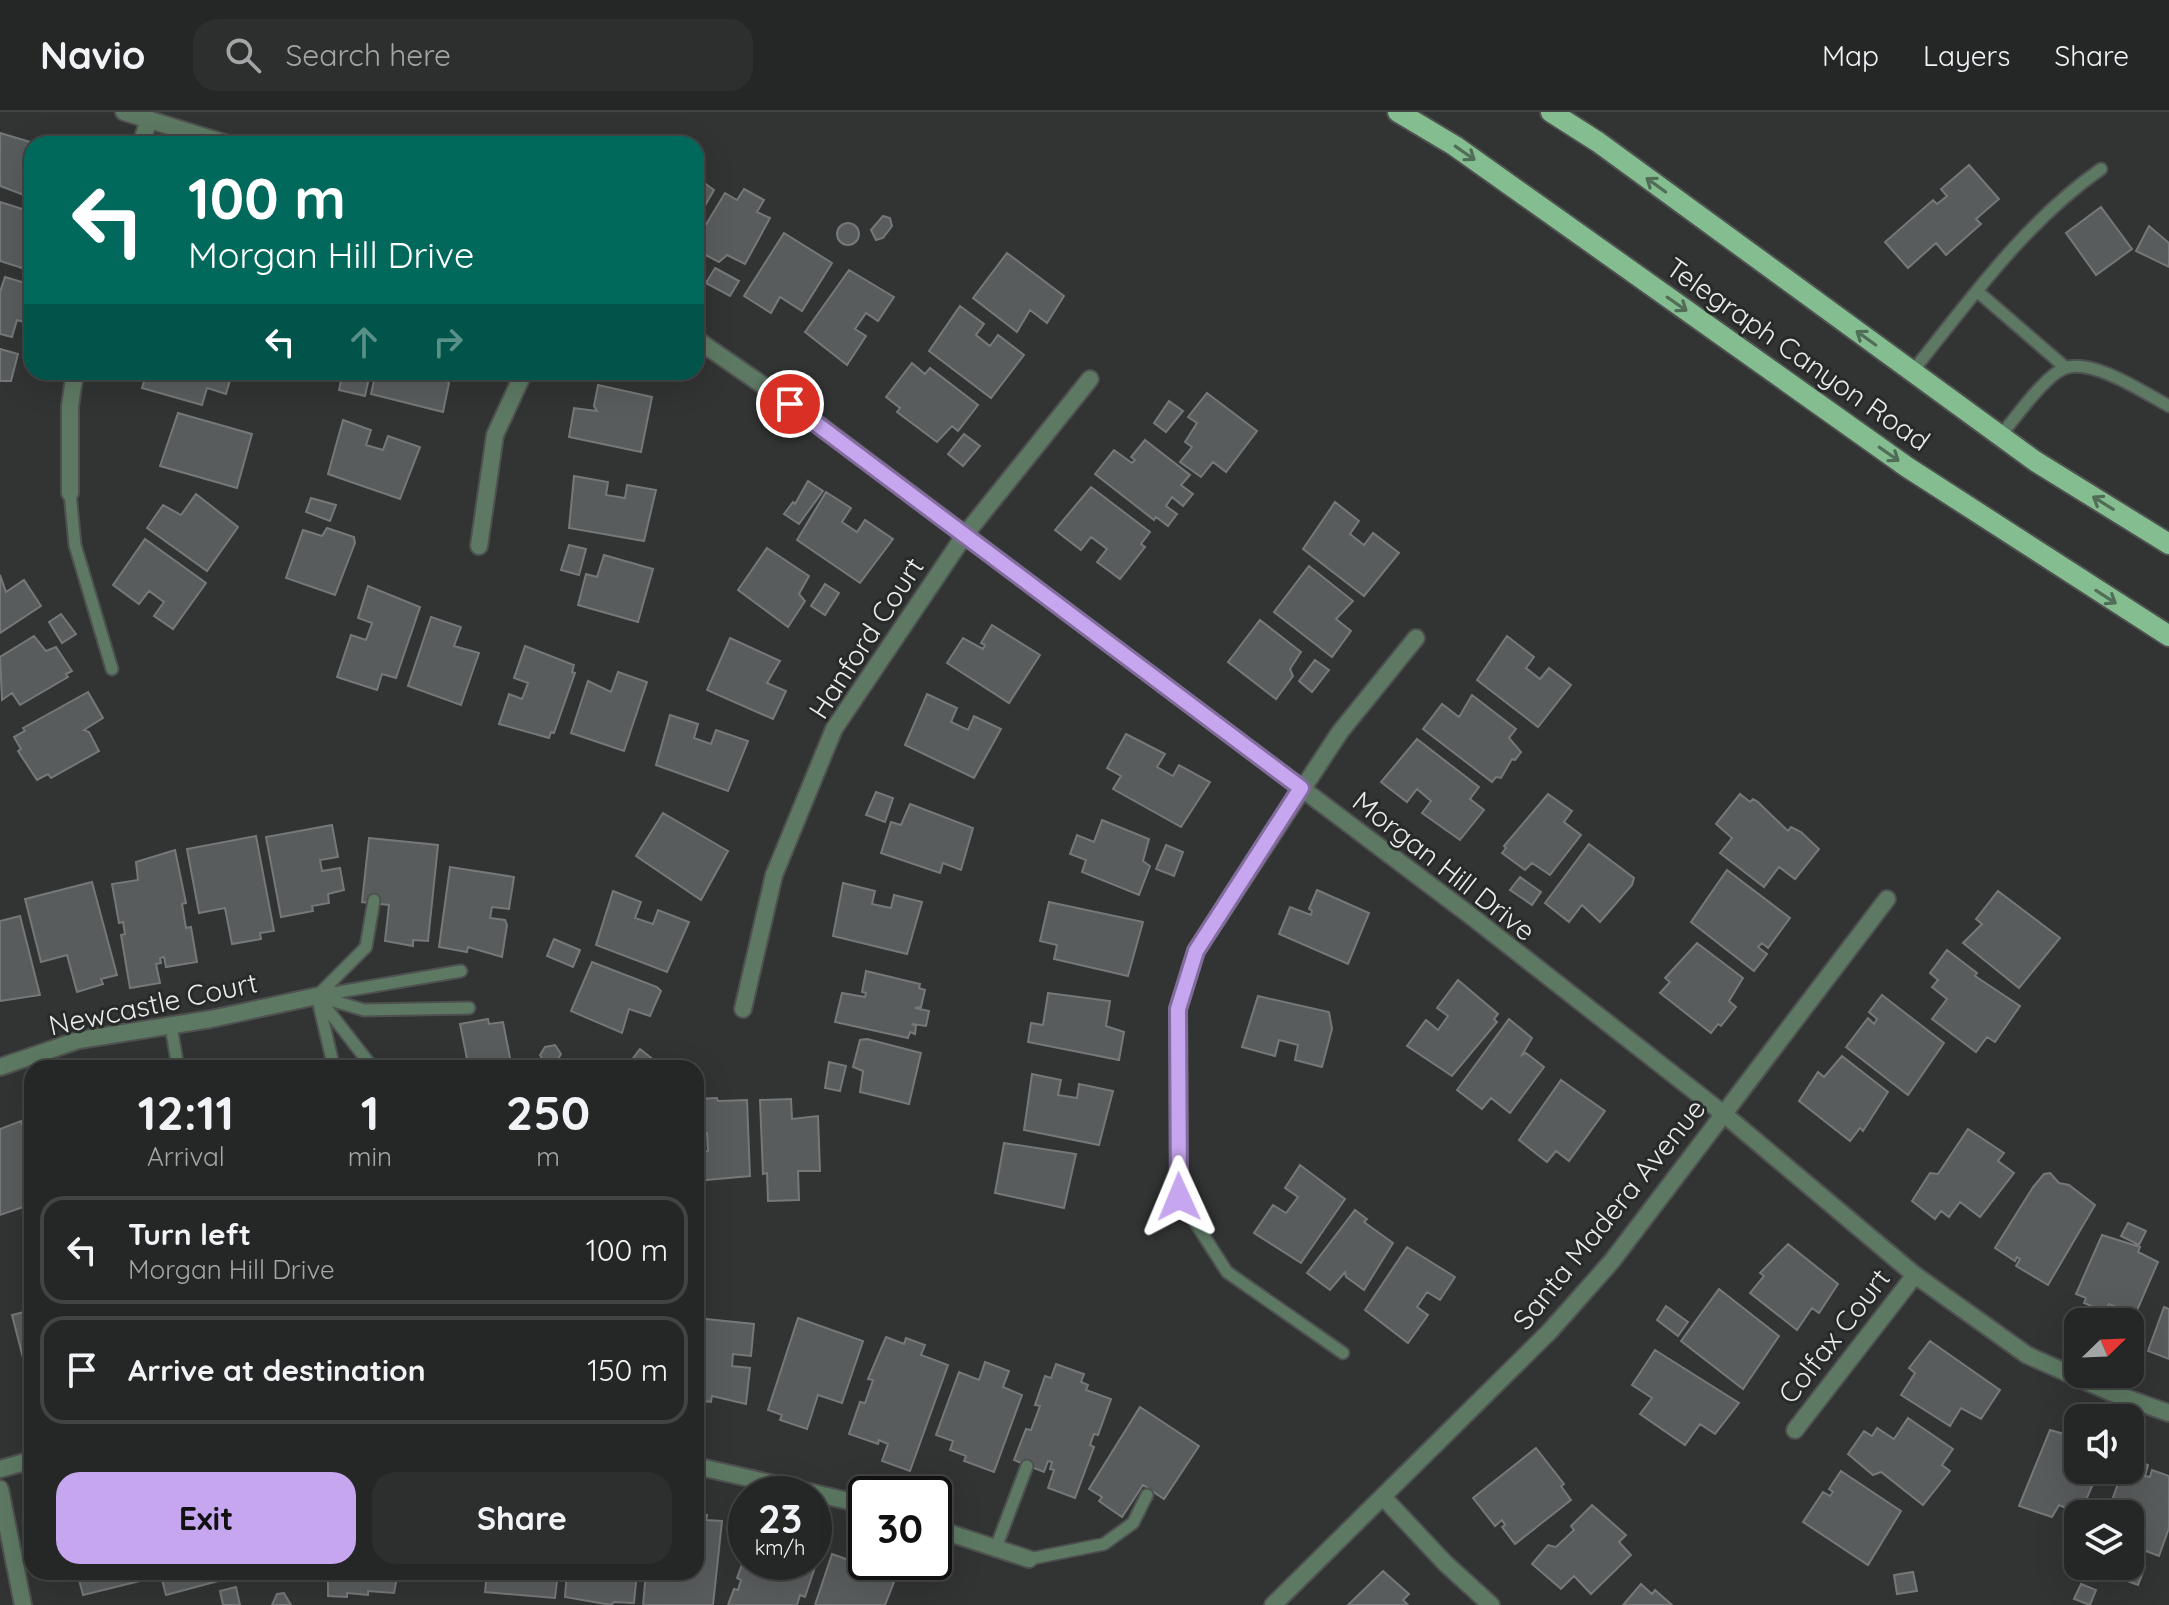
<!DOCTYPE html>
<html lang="en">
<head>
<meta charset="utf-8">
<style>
	body { margin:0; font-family:Quicksand,sans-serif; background:#2d2f2e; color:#f1f3f6; height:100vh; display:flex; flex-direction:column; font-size:30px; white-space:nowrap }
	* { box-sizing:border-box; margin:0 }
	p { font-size:26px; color:#a3a5a7 }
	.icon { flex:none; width:44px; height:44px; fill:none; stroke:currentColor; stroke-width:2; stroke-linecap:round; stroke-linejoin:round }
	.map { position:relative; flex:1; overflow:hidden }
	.drawer { position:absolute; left:24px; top:948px; width:680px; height:520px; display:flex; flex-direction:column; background:#252726; border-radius:24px; box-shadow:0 8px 32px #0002,0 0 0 2px #424443 }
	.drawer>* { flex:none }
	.guide { position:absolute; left:24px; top:24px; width:680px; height:244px; border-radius:24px; box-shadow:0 8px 32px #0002,0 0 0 2px #424443; background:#00695c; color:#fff; overflow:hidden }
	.needle { width:52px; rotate:67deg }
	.buttons { position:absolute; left:2064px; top:1196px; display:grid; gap:16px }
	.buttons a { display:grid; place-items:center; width:80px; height:80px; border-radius:16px; background:#252726; box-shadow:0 8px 32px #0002,0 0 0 2px #424443; font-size:40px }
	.speed { position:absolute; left:728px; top:1364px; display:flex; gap:16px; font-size:40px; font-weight:700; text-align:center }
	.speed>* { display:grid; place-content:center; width:104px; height:104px; border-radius:50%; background:#252726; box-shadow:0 8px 32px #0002,0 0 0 2px #424443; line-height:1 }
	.speed small { font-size:20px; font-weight:400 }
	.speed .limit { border:4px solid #111; border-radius:12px; background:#fff; color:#111 }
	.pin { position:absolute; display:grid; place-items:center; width:68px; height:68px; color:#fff; margin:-34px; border:4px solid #fff; border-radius:50%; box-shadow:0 2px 8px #0007 }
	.me { position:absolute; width:88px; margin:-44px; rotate:359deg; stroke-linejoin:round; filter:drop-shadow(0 0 6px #0008) }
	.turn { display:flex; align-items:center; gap:28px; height:168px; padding:0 32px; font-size:36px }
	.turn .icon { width:104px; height:104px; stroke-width:2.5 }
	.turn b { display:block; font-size:56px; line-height:68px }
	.lanes { display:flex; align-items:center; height:76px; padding:0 32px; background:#0003; justify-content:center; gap:40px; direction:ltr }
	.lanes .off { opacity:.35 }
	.eta { display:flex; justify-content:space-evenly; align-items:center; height:136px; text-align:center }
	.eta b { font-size:48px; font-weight:800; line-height:56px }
	.cta { display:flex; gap:16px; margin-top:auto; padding:16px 32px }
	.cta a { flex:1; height:92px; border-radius:24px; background:#c7a6f0; color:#111; font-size:32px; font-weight:800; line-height:92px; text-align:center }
	.cta a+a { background:#2d2f2e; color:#f1f3f6 }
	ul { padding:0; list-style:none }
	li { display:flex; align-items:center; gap:24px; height:108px; margin:0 16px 12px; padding:0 16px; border:4px solid #424443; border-radius:24px }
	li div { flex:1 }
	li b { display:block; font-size:30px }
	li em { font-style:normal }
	header { display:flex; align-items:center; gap:48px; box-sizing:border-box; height:112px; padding:0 40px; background:#252726; border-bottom:2px solid #424443 }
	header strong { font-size:38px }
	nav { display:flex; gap:44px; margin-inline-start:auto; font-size:28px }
	.search { width:560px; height:72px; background:#2d2f2e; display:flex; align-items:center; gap:20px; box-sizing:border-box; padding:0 28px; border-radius:24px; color:#a3a5a7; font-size:30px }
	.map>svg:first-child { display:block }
</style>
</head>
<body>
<header>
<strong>Navio</strong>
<div class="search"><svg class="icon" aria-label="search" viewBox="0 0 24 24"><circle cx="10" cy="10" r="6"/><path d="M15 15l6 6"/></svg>Search here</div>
<nav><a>Map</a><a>Layers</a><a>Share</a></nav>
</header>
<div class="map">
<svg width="2169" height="1493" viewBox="0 0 2169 1493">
	<rect width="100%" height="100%" fill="#313433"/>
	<!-- building -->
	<path fill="#595c5d" stroke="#757878" stroke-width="2" d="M0,21L37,32H32V86L0,74Z
		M1969,53L1999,87L1976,107L1981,112L1946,143L1936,131L1908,156L1885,130L1933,88L1937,92L1947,84L1941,77Z
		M696,65L714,78L696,109Z
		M744,77L764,88L757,100L770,106L745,152L727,143L719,150L696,138V129L725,81L737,88Z
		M0,90L32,100V132L28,135L31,136L25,157L0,149Z
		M2101,95L2132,137L2096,163L2066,121Z
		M883,104L890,106L892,114L883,126L876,128L871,118Z
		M837 122a11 11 0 1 1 22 0a11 11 0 1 1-22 0Z
		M2149,114L2169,131V155L2136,139Z
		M784,121L832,151L802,199L780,185L771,201L744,184Z
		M1007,141L1064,184L1047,211L1030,198L1017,220L973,186Z
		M715,156L739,169L730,184L706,171Z
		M849,158L894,185L878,209L866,201L855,217L866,224L847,253L805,220Z
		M5,165L32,173V194L27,211L17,208L12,225L0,222V180Z
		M960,194L984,212L976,223L990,234L998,223L1024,243L991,286L929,239Z
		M0,237L18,242L11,269H0Z
		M912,251L925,262L930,256L978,293L958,319L952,314L937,330L897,300L900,296L886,285Z
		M147,260H230L232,261L226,282L207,276L202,293L142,276Z
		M343,260L370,261L365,284L339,278Z
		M376,260H431L430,263L445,267L449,271L443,300L371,282Z
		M598,273L652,285L641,340L569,325L574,296L597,299L594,294Z
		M1207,281L1257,319L1226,360L1213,350L1201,365L1180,350L1192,335L1185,330L1197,311L1188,305Z
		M1169,289L1183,299L1166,320L1154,311Z
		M178,301L252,322L237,376L160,354Z
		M343,308L371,318L366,333L383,338L388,324L420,335L400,387L328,362Z
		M964,322L980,334L963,354L948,342Z
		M1145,328L1190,363L1181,373L1193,382L1183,394L1172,385L1166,394L1177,402L1168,414L1156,405L1154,408L1095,362L1114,338L1132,351L1135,348L1131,345Z
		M574,364L608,370L606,383L625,386L627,373L656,378L644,429L569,416Z
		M808,369L823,379L799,412L784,402L793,390L795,392Z
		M1091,375L1150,420L1141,432L1145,435L1120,467L1097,450L1107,437L1091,425L1081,438L1055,418Z
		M826,380L851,396L842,410L857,420L865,408L893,427L860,471L797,428Z
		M196,382L238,415L207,459L147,416L163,393L181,403Z
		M311,386L336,393L330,409L306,400Z
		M1335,390L1359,409L1350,422L1364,433L1373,421L1399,441L1364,484L1303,437Z
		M327,416L354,425L355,431L335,483L286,466L303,418L322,424Z
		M145,427L206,471L173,517L154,504L164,490L149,479L139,492L113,473Z
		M569,433L586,437L579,463L561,458Z
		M767,436L809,464L799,482L805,489L788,515L738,478Z
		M604,443L653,457L638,510L578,493L586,462L597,465Z
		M1309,454L1353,489L1336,507L1351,519L1332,545L1274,500Z
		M0,463L6,480L24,468L41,494L0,521Z
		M825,472L839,481L825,503L811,494Z
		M368,474L420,495L396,566L382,562L377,578L337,565L351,523L366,528L372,511L358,506Z
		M61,502L76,522L62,531L49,510Z
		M431,505L461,515L454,534L479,541L461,593L408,574Z
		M1260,508L1301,540L1290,557L1293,564L1276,587L1228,550Z
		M992,513L1040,543L1009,591L947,551L963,526L983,537L985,533L981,531Z
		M34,524L46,539L56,535L72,559L66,562L68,565L20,593L12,581L2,588L0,545Z
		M1507,524L1534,545L1526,556L1540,567L1549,556L1571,573L1538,615L1477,568Z
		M730,526L780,549L767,571L786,579L773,607L707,578Z
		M525,534L574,553L572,560L575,561L554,621L551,620L549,626L499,612L509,582L522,587L528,571L514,566Z
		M1315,548L1329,558L1312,580L1299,569Z
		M618,560L647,570L624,639L571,621L588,569L611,580Z
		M88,580L103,606L84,618L89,620L99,639L51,666L48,662L37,668L18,639L21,637L14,625L25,619L23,616Z
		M927,582L957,596L951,610L968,618L974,604L1001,617L974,666L905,633Z
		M1472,583L1516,617L1509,626L1521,640L1515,648L1512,647L1501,666L1496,665L1492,670L1423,617L1442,592L1459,605Z
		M670,603L698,612L694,626L711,632L716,618L748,629L728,679L656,653Z
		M1126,622L1165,642L1157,655L1173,664L1179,653L1210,670L1181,715L1113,677L1121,664L1107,656Z
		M1417,627L1479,675L1470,687L1484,698L1460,728L1422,701L1431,689L1417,677L1407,690L1381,670Z
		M876,680L893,686L885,710L866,703Z
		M1548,682L1572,699L1564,710L1581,723L1550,763L1532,751L1525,758L1502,741L1506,736L1504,734Z
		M1740,682L1750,690L1753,687L1758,690L1788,719L1791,715L1801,720L1819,737L1795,767L1779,755L1764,775L1720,741L1732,726L1716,712Z
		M910,692L973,716L961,758L943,751L940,761L881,741L891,710L901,713Z
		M663,701L728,739L701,788L636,744Z
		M1102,708L1149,727L1143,749L1150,754L1139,783L1082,760L1086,748L1070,742L1077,723L1094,730Z
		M332,713L338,745L320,748L322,759L340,756L344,778L328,782L329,791L312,794L313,799L281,805L266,725Z
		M256,724L274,819L260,821L261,827L232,832L225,796L199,801L187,737Z
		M369,726L438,733L428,829L413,828V834L385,829L389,793L362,790Z
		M1589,732L1634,766L1632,773L1600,810L1582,793L1569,810L1545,791Z
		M1166,733L1183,740L1174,764L1156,757Z
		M175,738L186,791L182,792L186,816L191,815L197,850L166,855L164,845L160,846L161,851L156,852L160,871L130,876L121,823L125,822L123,810L119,811L112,772L138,768L136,750Z
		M450,755L514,765L509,797L492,795L490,806L505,808L507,813L502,845L468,835L467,840L439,835Z
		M1727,758L1790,806L1768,836L1762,831L1758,835L1767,842L1754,859L1691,810Z
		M1520,765L1541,780L1532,793L1510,778Z
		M92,770L117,863L101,867L103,872L77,880L67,843L41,850L25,787Z
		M843,771L875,779L872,792L891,796L894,783L922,790L907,842L833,824Z
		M1317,778L1369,801L1348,852L1279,822L1290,795L1311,803L1312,799L1309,797Z
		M613,779L641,790L635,806L653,812L658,798L689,810L667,860L596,833Z
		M1998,779L2060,826L2019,876L1963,831L1982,812L1976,807Z
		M1049,790L1143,810L1128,864L1054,847L1057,833L1040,829Z
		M20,804L40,883L0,889V809Z
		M554,827L580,838L573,855L547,844Z
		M1697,831L1743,866L1729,889L1736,895L1721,914L1718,912L1711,921L1660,881L1670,870L1665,866Z
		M1947,838L1977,861L1975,864L2020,894L1995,930L1987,925L1976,940L1932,907L1947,887L1932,875L1938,868L1930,861Z
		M592,850L657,875L661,879L650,904L629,897L622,921L571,899Z
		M866,859L920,872L919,876L925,878L921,895L915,896L929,899L926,914L912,912L916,914L915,922L910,920L908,926L835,910L842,881L865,885L866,881L862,880Z
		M1458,868L1498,902L1494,907L1497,910L1452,964L1407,934L1426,908L1438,918L1448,904L1437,896Z
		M1048,881L1110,889L1106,914L1124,920L1119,948L1028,930L1031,911L1043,913Z
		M1882,883L1944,931L1908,983L1846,935L1868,906L1874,912L1877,907L1869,900Z
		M1258,884L1329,900L1332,917L1322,955L1295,948L1298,933L1279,928L1275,944L1242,935Z
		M488,907L489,912L503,910L512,956H440L439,953L467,947L460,912Z
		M1509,907L1532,926L1522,943L1526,941L1544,955L1510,1001L1491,986L1482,997L1457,978Z
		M867,927L921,941L909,992L860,980L863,959L853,955L860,928Z
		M555,933L561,942L556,951L545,952L540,943L545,935Z
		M640,937L660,953L657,956L628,953Z
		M1842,944L1888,980L1863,1019L1860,1016L1850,1029L1799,989L1818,960L1824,965Z
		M829,950L846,954L840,979L825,976Z
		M1032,962L1061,968L1058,983L1077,986L1079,972L1113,979L1099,1033L1024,1018Z
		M1561,968L1605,999L1569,1049L1556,1039L1547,1050L1519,1028Z
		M717,986L718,989L747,988L750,1064L696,1069V1040L708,1039L707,1021H696V987Z
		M791,987L792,1007L818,1004L820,1059H798L799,1088L768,1089L767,1061L763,1062L760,988Z
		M21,1009L32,1042V1092L0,1103V1017Z
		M1968,1017L2004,1041L1998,1049L2014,1061L1980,1105L1960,1090L1949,1105L1941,1099L1935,1107L1912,1089L1930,1061L1938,1062Z
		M1004,1031L1076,1042L1064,1096L995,1081Z
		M1300,1053L1345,1087L1301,1151L1254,1121L1273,1093L1286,1101L1298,1085L1285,1076Z
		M2050,1061L2059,1071L2069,1073L2095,1093L2048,1173L2016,1154L2020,1147L2017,1145L2015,1149L1995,1136L2033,1075L2044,1062Z
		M1355,1098L1367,1107L1364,1110L1393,1131L1364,1178L1346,1165L1345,1160L1330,1178L1307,1161Z
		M2128,1111L2146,1119L2139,1133L2121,1124Z
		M2102,1123L2140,1135L2138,1140L2158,1150L2135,1203L2109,1192L2105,1200L2084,1191L2086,1186L2076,1182Z
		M1788,1132L1838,1172L1819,1201L1812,1196L1797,1218L1750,1181L1764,1164L1760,1161Z
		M1407,1135L1455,1165L1440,1188L1427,1180L1417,1195L1428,1203L1408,1231L1365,1198Z
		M1719,1177L1779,1224L1743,1277L1681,1229Z
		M1666,1194L1688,1210L1678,1224L1657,1208Z
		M2164,1195L2169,1197V1247L2148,1239Z
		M32,1198V1281L12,1203Z
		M696,1206L754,1212L751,1244L733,1242L732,1254L750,1256L746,1292L712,1284L711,1290L696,1288Z
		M798,1206L863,1229L842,1291L818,1283L807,1317L780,1308L782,1303L768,1298Z
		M886,1225L904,1232L906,1226L925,1233L921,1243L948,1253L910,1359L882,1349L888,1332L879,1328L878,1332L849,1322L860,1290L865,1291L873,1268L868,1267Z
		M1930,1229L2000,1278L1981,1307L1961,1296L1950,1314L1901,1283L1915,1261L1909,1256Z
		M1655,1238L1739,1291L1715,1322L1700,1312L1685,1333L1640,1302L1652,1286L1632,1273Z
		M985,1250L1009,1259L1003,1275L1022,1283L994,1360L964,1349L966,1344L950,1338L953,1329L936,1323L959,1260L979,1268Z
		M1056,1252L1084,1262L1081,1270L1088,1273L1086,1278L1111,1287L1098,1323L1094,1322L1090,1333L1094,1335L1075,1386L1048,1376L1054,1358L1050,1357L1052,1350L1048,1349L1044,1360L1014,1348L1026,1317L1031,1318L1040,1294L1035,1293L1045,1264L1051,1266Z
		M1140,1295L1199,1334L1164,1387L1143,1373L1122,1405L1099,1389L1102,1385L1089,1377Z
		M1908,1306L1953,1337L1942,1353L1950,1359L1923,1393L1881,1360L1873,1363L1848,1342L1864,1319L1872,1324L1877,1316L1894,1327Z
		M2050,1318L2078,1326V1358H2099L2080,1402L2059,1393L2052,1405L2019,1394Z
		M1536,1336L1564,1372L1561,1374L1571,1388L1515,1432L1502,1415L1505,1413L1502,1408L1495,1414L1473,1386Z
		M2130,1346L2148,1353L2145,1364L2150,1365L2152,1358L2169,1364V1416L2159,1444L2130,1433V1402H2107L2123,1358H2130Z
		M1841,1359L1901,1399L1868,1453L1803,1410L1823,1380L1830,1384L1833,1380L1829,1377Z
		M1592,1393L1626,1423L1619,1430L1631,1443L1591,1482L1574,1464L1561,1477L1532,1452L1548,1433L1556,1435L1574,1418L1571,1414Z
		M696,1401L707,1403L706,1408L722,1409L713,1493H643L646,1460H696Z
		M746,1442V1450L816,1452L805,1485L800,1483L797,1493H728L734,1477L738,1478L741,1468L737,1466Z
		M832,1442L863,1453L862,1456L894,1470L885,1493H815Z
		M2130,1449L2145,1455L2138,1473L2122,1467Z
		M1383,1459L1409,1482L1403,1488L1408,1493H1348Z
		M77,1460H146L148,1467L83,1483Z
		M160,1460H231L233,1465L166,1483Z
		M328,1460H398L394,1481L368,1479V1483L347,1481V1485L328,1484Z
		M487,1460H558L555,1486L485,1480Z
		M567,1460H637L634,1491L614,1490L611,1493L565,1485Z
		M1913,1460L1917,1479L1897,1482L1894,1463Z
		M1641,1472L1652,1482L1655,1478L1672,1493H1623Z
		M2081,1472L2096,1478L2090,1493L2074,1487Z
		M236,1475L240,1493H223L220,1479Z
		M284,1481L291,1493H272L277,1482Z"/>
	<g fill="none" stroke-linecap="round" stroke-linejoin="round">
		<defs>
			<path id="lane" d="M1977,179L2066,256
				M1912,260C1970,188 2025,110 2101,57
				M2000,324C2016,306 2044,264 2065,256C2093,246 2144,281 2169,294
				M70,381L75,433L112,557
				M318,883L366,835L374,788
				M321,883L461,859
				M317,884L364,898L469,896
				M317,884L373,956
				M318,888L334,956
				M171,914L178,956
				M1179,1085L1227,1160L1343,1241
				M995,1438L1027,1354
				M1029,1447L1104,1432L1133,1411L1147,1383"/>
			<path id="street" d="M124,0L228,32
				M141,32L149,7
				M696,227L806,303L1471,804L1725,1003L1915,1163L2027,1243L2110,1280L2169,1301
				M70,381V294L75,260
				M479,434L495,323L524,260
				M743,897L774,763L834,617L964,424L1090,267
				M0,955L79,928L211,907L317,884
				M1179,1085L1178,897L1196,839L1340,620L1416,526
				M1795,1318L1915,1163
				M696,1354L866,1393
				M0,1357L32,1348
				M0,1377L23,1493
				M1383,1385L1445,1451L1491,1493
				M934,1416L1029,1447
				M1273,1493L1550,1219L1612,1149L1887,787"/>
			<path id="primary" d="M1398,0L1455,34L1907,355L2169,524
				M1551,0L1598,30L2035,349L2169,432"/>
		</defs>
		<!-- lane casing -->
		<use href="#lane" stroke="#4e5150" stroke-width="15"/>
		<!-- street casing -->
		<use href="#street" stroke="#4e5150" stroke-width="20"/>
		<!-- primary casing -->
		<use href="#primary" stroke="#4e5150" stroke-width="24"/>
		<!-- lane -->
		<use href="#lane" stroke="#5d7963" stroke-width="11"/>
		<!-- street -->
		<use href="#street" stroke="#5d7963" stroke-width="16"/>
		<!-- primary -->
		<use href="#primary" stroke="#84be90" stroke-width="20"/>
	</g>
	<!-- one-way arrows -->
	<defs><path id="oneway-shaft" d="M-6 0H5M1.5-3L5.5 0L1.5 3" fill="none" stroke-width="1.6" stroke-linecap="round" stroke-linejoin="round" transform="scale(2)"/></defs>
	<g stroke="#516d57">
		<use href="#oneway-shaft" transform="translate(1465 41) rotate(35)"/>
		<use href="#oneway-shaft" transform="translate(1656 73) rotate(-144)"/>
		<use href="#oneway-shaft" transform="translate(1677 192) rotate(35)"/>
		<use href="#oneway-shaft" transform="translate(1866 226) rotate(-144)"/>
		<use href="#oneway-shaft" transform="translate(1889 342) rotate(35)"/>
		<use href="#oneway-shaft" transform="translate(2103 391) rotate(-148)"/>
		<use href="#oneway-shaft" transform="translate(2106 485) rotate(33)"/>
	</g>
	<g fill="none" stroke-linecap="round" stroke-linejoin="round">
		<defs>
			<path id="route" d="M790,292L1301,676L1196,839L1178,897L1179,1085"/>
		</defs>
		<!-- route casing -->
		<use href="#route" stroke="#816c9c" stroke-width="20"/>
		<!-- route -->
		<use href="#route" stroke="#c7a6f0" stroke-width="14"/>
	</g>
	<g text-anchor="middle" stroke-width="6" stroke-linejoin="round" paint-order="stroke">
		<!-- street labels -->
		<g font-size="28" fill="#e9eaea" stroke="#272a29">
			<text transform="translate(1798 242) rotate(35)" y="10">Telegraph Canyon Road</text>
			<text transform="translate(866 526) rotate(-57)" y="10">Hanford Court</text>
			<text transform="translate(1444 754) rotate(38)" y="10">Morgan Hill Drive</text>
			<text transform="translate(153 892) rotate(-12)" y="10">Newcastle Court</text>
			<text transform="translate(1609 1102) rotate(-51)" y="10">Santa Madera Avenue</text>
			<text transform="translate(1834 1224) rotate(-52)" y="10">Colfax Court</text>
		</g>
	</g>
</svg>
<div class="buttons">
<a><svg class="needle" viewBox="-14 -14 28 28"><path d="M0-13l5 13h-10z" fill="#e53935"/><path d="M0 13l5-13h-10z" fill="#a3a5a7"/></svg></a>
<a><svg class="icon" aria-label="sound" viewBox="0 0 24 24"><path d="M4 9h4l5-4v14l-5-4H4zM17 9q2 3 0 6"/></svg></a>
<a><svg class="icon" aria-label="layers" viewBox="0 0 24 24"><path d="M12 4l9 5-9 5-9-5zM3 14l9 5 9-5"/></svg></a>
</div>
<div class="speed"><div>23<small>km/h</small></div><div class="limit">30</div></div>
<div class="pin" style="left:790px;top:292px;background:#d93025"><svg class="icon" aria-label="arrive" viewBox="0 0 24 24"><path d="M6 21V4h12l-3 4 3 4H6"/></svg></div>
<svg class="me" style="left:1179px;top:1085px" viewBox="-20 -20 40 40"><path d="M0-17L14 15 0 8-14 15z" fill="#c7a6f0" stroke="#fff" stroke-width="4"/></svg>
<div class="guide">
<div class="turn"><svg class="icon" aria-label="left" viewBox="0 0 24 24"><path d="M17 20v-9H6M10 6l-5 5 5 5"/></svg><div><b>100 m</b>Morgan Hill Drive</div></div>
<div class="lanes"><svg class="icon" aria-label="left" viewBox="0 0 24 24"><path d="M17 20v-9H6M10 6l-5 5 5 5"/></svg><svg class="icon off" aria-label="ahead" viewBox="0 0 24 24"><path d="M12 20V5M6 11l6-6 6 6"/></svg><svg class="icon off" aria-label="right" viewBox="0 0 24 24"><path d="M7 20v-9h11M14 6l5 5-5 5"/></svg></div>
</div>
<section class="drawer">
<div class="eta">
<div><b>12:11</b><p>Arrival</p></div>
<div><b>1</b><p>min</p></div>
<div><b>250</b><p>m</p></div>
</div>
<ul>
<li><svg class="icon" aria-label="left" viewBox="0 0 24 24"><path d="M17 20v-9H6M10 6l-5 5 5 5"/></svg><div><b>Turn left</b><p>Morgan Hill Drive</p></div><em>100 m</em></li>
<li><svg class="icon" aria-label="arrive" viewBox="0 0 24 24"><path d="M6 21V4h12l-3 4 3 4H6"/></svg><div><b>Arrive at destination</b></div><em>150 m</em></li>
</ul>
<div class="cta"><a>Exit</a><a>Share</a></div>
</section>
</div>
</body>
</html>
